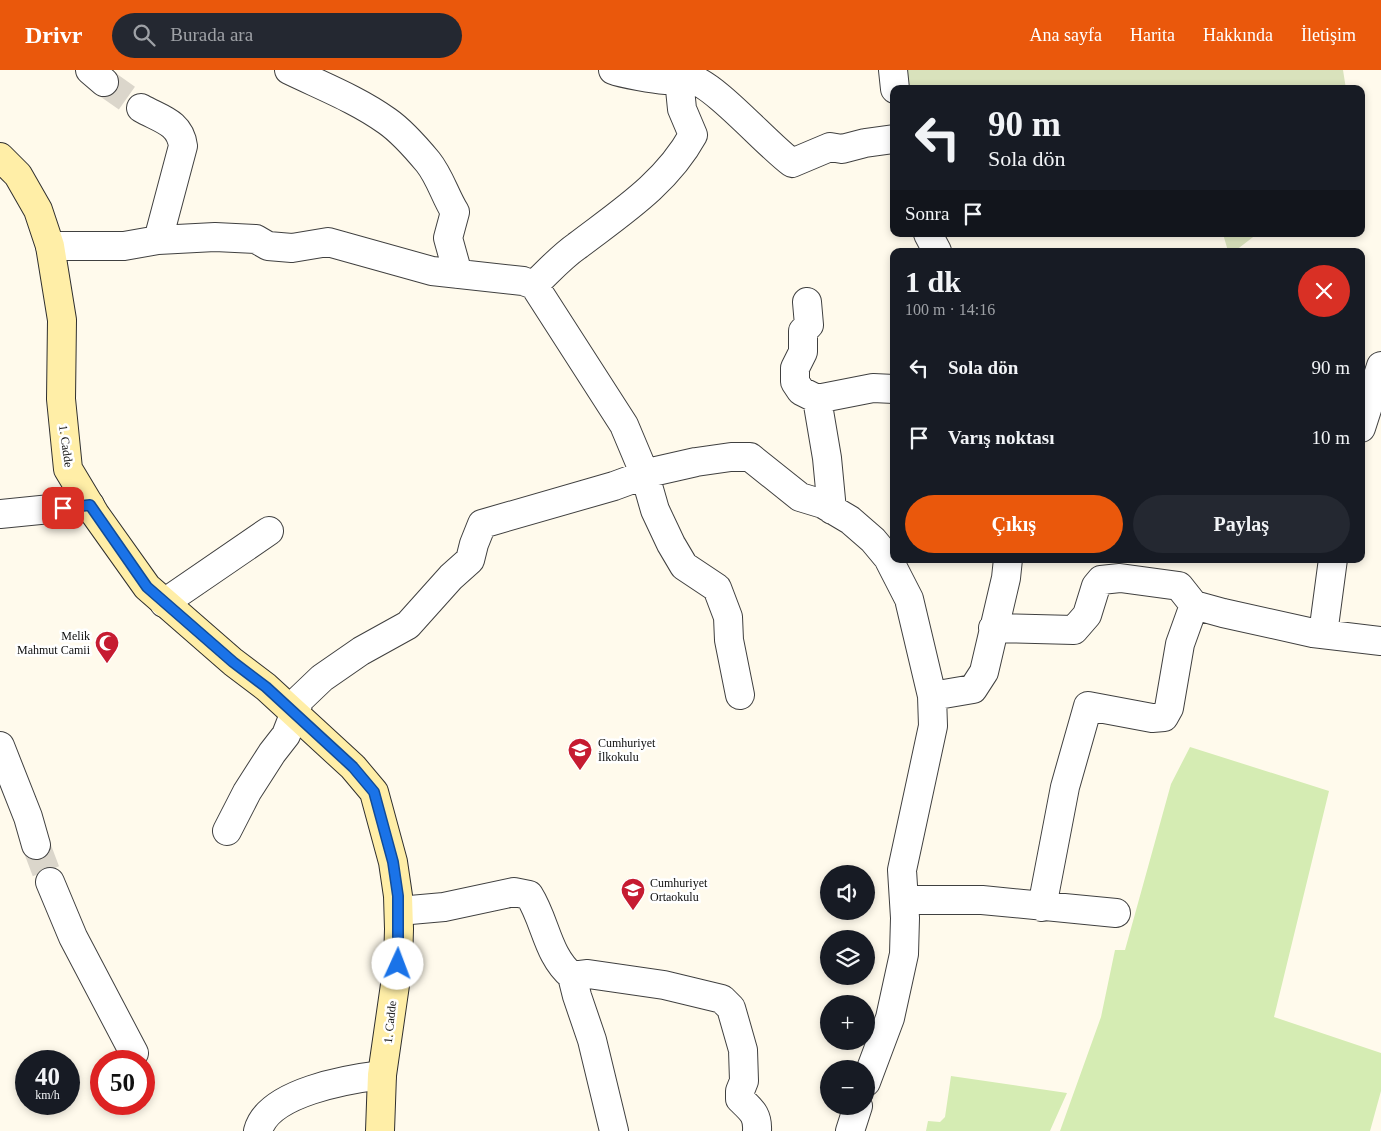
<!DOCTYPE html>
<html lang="tr">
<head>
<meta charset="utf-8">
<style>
	body { margin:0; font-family:Georgia,serif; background:#242831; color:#f1f3f6; height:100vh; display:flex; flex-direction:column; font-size:19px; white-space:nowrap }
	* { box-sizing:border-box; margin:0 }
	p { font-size:16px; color:#9ea1a6 }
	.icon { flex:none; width:28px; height:28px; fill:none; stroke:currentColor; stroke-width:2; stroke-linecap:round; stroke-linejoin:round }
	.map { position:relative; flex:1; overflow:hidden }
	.drawer { position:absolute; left:890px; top:178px; width:475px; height:315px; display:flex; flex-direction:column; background:#171b24; border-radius:10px; box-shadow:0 2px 8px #0003 }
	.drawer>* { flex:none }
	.hud { position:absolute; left:890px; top:15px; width:475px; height:152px; border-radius:10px; box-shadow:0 2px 8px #0003; background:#171b24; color:#f1f3f6; overflow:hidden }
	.tools { position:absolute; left:820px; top:795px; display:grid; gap:10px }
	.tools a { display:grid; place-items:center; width:55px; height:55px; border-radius:50%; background:#171b24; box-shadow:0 2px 8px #0003; font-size:25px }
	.speed { position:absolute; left:15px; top:980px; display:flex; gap:10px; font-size:25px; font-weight:700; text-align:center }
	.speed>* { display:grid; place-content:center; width:65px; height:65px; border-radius:50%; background:#171b24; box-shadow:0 2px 8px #0003; line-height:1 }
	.speed small { font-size:12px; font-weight:400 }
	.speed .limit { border:8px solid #d22; background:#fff; color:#111 }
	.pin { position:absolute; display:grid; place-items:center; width:42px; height:42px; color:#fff; margin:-21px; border-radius:10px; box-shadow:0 2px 8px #0006 }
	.me { position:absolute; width:55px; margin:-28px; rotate:2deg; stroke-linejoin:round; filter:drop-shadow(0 0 4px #0008) }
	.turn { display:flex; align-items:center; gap:18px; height:105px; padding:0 15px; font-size:22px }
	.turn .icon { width:65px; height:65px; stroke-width:2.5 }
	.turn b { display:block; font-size:35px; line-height:42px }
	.then { display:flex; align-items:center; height:48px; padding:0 15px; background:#0003; gap:10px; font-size:19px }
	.round { display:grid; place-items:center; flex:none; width:52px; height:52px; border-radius:26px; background:#242831 }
	.head { display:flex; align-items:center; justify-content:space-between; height:85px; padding:0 15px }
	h1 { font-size:30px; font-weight:600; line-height:38px }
	.action { display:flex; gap:10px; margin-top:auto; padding:10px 15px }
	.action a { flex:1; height:58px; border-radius:30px; background:#ea580c; color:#fff; font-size:20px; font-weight:600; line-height:58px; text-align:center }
	.action a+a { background:#242831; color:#f1f3f6 }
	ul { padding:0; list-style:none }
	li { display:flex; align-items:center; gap:15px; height:70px; padding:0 15px }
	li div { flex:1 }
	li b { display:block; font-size:19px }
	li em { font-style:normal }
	header { display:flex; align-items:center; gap:30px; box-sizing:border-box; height:70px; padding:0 25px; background:#ea580c; color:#fff }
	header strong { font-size:24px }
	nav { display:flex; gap:28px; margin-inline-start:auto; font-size:18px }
	.search { width:350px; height:45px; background:#242831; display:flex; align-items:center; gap:12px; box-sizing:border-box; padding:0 18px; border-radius:28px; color:#9ea1a6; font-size:19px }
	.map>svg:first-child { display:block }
</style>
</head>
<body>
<header>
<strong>Drivr</strong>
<div class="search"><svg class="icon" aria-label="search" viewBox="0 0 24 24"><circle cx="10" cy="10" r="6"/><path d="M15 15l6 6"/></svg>Burada ara</div>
<nav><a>Ana sayfa</a><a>Harita</a><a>Hakkında</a><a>İletişim</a></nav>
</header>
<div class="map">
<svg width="1381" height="1061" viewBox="0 0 1381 1061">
	<rect width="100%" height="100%" fill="#fffaec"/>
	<!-- green -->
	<path fill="#d5ecb3" d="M1190,677L1329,721L1274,947L1381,983V1021L1370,1061H1060L1101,947L1115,880H1125L1171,714Z
		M951,1006L1067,1023L1050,1061H926L928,1051L940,1052L945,1047Z"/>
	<!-- cemetery -->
	<path fill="#d9e2bc" d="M906,0H1343L1346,19H906Z
		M1223,164H1257L1235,181H1228Z"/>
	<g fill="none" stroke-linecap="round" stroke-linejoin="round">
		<!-- street-tunnel -->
		<path stroke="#dbd6cb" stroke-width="28" stroke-dasharray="28 14" stroke-linecap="butt" d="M104,12L141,38
			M36,775L50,812"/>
		<defs>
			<path id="street" d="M90,0L104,12
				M289,0C322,16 358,30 387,51C400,60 418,80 428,92C440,107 445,126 455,142L448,168L458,204
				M613,0C623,4 655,9 666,10C673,10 682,6 689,8C715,14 766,74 792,93L830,77L842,79L865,73L894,69
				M893,0L895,19
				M141,38C160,49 180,52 183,76L158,170
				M928,164L937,181
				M50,176H124L158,170L215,167L256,169L268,176L292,178L328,172L432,201L523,211L534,215L624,355L645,405L655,440L671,474L684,496L717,518L728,547L729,570L740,625
				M534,215C548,202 561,187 577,176C620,143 666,114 693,65L682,39L679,9
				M807,232L809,255L803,261V282L795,298V312L801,321L817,329L827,388L832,440
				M817,329L873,318L894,319
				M1361,358L1381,296
				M0,444L90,435
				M164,533L269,461
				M993,558L1074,560L1087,545L1096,516L1101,510L1120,508L1179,516L1194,535L1223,543L1313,563L1381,571
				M1323,564L1333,489
				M932,626L973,619L984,602L1006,508L1008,489
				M0,676L28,747L36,775
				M227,761L247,722L272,683L286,665L300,629L322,608L361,581L408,555L451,507L470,490L474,474L482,454L614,416L652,402L696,392L731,387H750L800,427L823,434L850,450L873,470L888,488L909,529L932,626L933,656L902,800L905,848L904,884L890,948L866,1012
				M50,812L73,867L134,983
				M904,830H982L1116,843
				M1042,837L1065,717L1088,636L1152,648L1164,647L1169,638L1180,574L1194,535
				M399,841L444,837L514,822L529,825C546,852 547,885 572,906L588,904L664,915L722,929L731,938L743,980L744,1011L740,1021V1029C751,1040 758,1044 757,1061
				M572,906L577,926L592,970L614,1061
				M258,1061C268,1022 349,1009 382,1005
				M850,1061L858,1036"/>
			<path id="secondary" d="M0,87L18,105L38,140L50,176L62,250L61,329L68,399L95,444L147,517L233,592L266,617L353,697L374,722L393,792L398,826L399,859L398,894L382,1005L380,1061"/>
		</defs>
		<!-- street casing -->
		<use href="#street" stroke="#404040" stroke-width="30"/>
		<!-- secondary casing -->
		<use href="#secondary" stroke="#2f2f2f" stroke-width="30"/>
		<!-- street -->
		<use href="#street" stroke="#fff" stroke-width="28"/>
		<!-- secondary -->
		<use href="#secondary" stroke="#ffeea7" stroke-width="28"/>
	</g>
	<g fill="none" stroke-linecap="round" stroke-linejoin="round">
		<defs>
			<path id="route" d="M63,438L90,435L147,517L233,592L266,617L353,697L374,722L393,792L398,826V894"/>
		</defs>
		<!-- route casing -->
		<use href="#route" stroke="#114b97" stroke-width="12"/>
		<!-- route -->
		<use href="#route" stroke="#1a73e8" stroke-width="9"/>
	</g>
	<!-- icons -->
	<defs>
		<symbol id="mosque-pin" viewBox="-11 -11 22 30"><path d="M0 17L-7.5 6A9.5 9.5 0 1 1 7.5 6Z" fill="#c61b31" stroke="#fff"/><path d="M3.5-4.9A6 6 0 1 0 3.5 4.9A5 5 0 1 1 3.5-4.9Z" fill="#fff"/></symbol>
		<symbol id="school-pin" viewBox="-11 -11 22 30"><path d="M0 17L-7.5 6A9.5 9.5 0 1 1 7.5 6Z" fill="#c61b31" stroke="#fff"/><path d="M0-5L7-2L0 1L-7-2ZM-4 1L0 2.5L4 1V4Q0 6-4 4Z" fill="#fff"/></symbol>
	</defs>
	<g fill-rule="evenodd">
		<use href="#mosque-pin" x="93" y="559" width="28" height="38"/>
		<use href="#school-pin" x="566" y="666" width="28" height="38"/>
		<use href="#school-pin" x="619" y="806" width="28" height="38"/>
	</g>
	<g text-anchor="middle" stroke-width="5" stroke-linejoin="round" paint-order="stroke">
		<!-- street labels -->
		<g font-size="12" fill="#0d0d0d" stroke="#fff">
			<text transform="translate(66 376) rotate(82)" y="4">1. Cadde</text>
			<text transform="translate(390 952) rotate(-84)" y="4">1. Cadde</text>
		</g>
		<!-- poi labels -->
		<g font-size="12" fill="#0d0d0d" stroke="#fff" text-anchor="start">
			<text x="90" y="570" text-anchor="end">Melik<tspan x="90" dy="14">Mahmut Camii</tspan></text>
			<text x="598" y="677">Cumhuriyet<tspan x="598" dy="14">İlkokulu</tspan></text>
			<text x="650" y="817">Cumhuriyet<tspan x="650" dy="14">Ortaokulu</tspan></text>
		</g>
	</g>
</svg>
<div class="tools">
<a><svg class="icon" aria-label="sound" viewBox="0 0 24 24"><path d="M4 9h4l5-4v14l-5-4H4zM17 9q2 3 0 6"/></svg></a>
<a><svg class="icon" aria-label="layers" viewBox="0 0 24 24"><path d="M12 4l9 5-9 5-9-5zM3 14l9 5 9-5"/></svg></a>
<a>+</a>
<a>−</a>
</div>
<div class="speed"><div>40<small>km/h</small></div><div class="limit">50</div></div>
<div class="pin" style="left:63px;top:438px;background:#d93025"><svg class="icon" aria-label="arrive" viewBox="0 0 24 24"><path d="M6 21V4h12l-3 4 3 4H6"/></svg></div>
<svg class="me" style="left:398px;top:894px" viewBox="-20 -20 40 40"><circle r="19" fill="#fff"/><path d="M0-13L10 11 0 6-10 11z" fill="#1a73e8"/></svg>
<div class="hud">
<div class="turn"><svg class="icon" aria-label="left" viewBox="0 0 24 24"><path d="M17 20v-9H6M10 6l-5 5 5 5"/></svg><div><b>90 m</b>Sola dön</div></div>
<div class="then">Sonra<svg class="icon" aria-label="arrive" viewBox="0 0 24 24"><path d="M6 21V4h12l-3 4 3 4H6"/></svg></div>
</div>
<section class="drawer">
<div class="head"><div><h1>1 dk</h1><p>100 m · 14:16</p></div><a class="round" style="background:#d93025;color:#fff"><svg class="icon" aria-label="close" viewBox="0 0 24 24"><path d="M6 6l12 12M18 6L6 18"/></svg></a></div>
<ul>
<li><svg class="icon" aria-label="left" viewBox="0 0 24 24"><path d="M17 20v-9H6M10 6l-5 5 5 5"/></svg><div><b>Sola dön</b></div><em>90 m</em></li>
<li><svg class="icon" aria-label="arrive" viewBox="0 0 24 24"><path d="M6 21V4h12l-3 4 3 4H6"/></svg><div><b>Varış noktası</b></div><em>10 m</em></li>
</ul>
<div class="action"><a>Çıkış</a><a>Paylaş</a></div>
</section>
</div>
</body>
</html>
